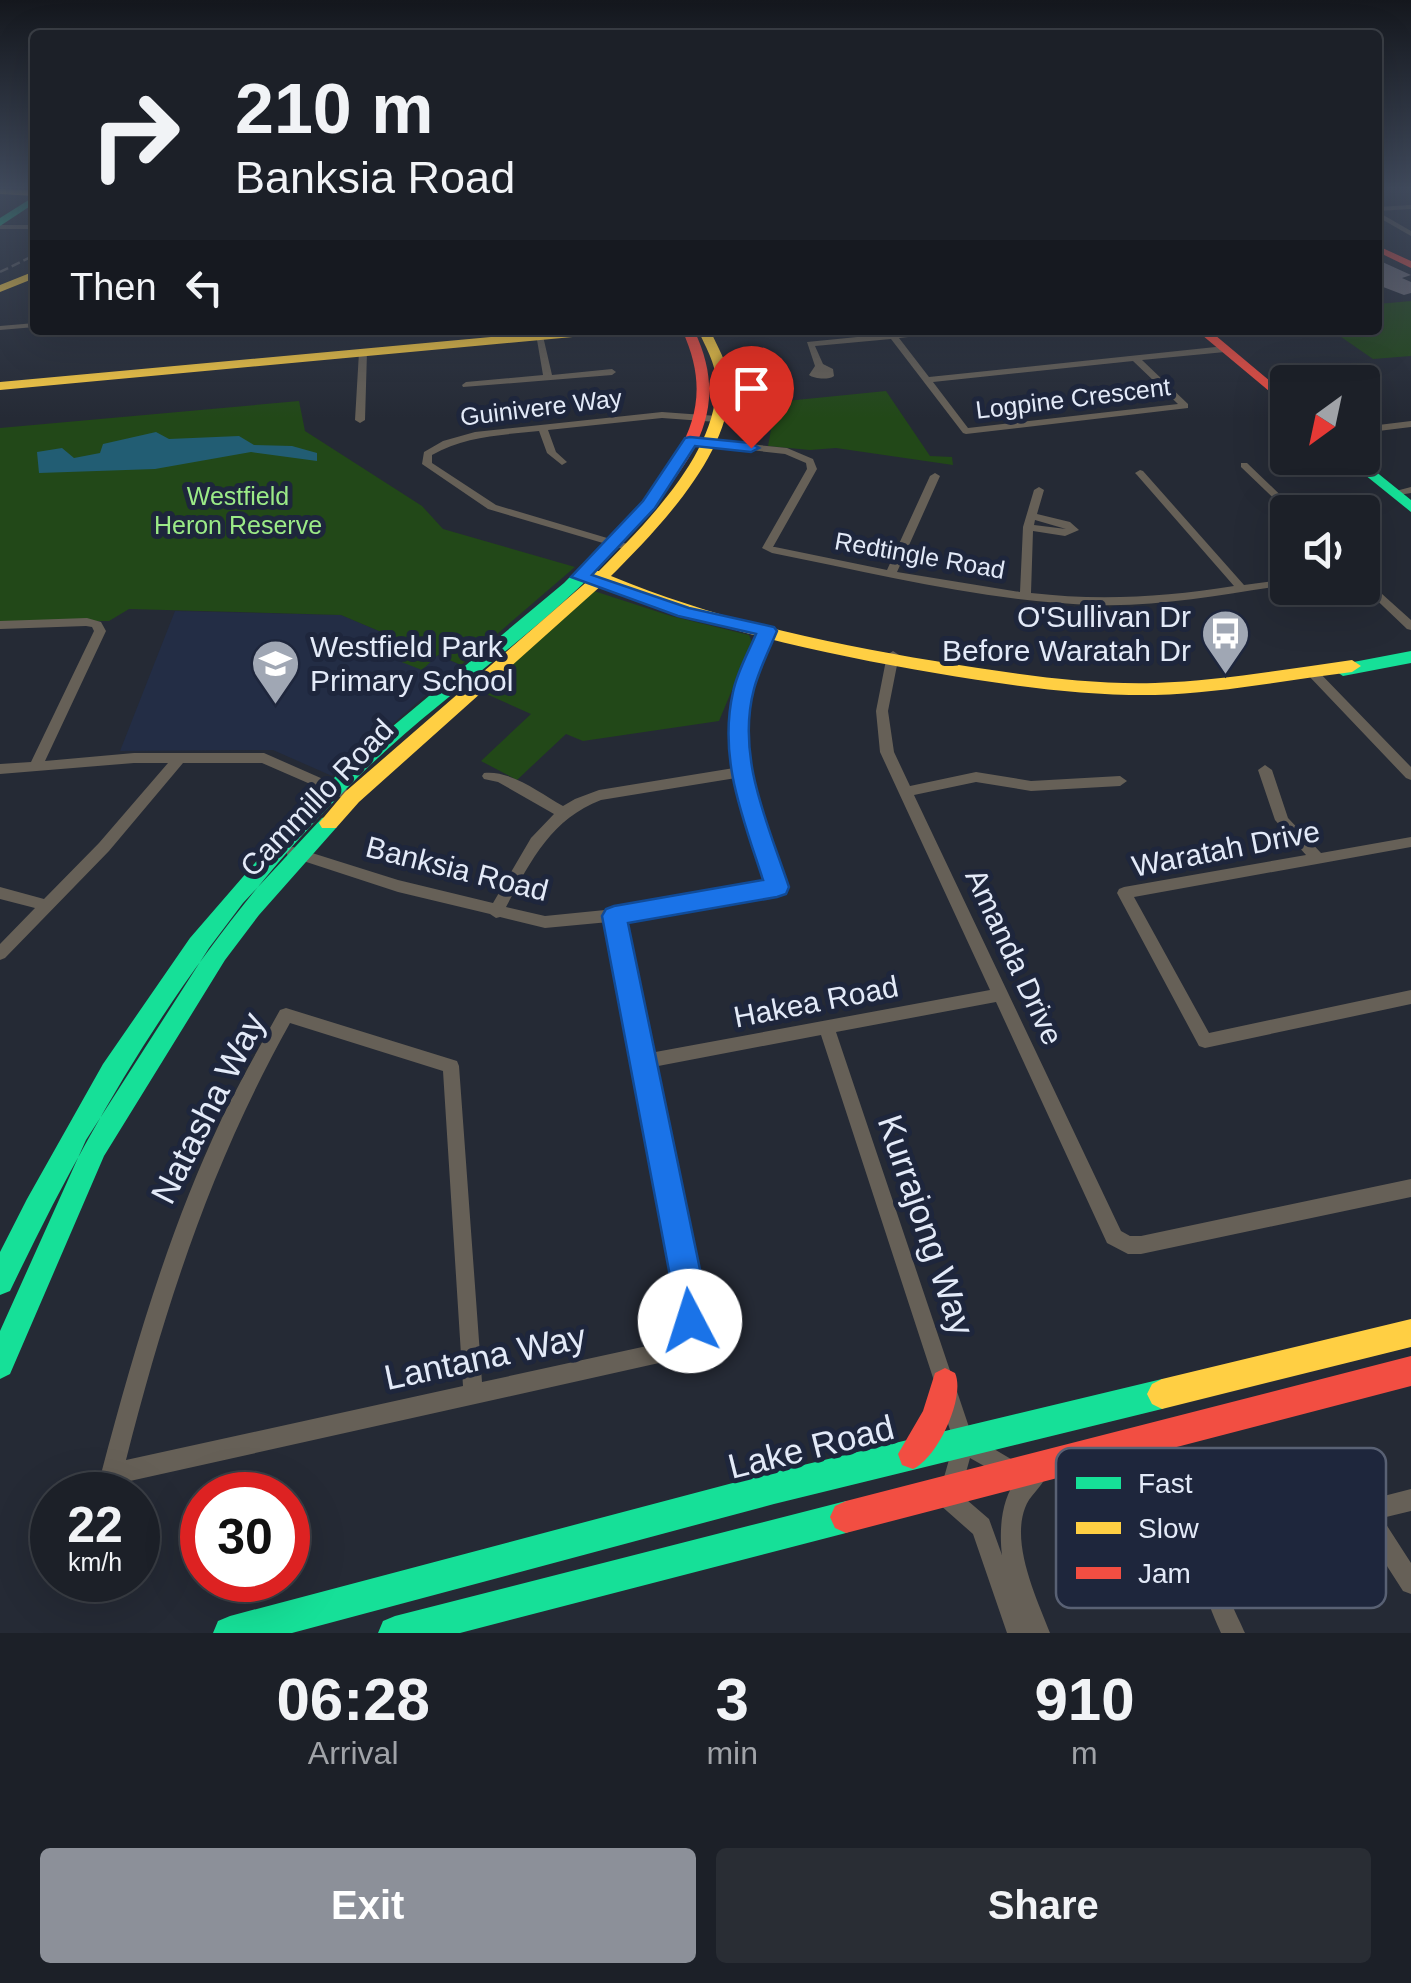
<!DOCTYPE html>
<html lang="en">
<head>
<meta charset="utf-8">
<style>
	body { margin:0; font-family:Helvetica,sans-serif; background:#292d34; color:#f1f3f6; height:100vh; display:flex; flex-direction:column; font-size:38px; white-space:nowrap }
	* { box-sizing:border-box; margin:0 }
	p { font-size:32px; color:#a0a3a8 }
	.icon { flex:none; width:55px; height:55px; fill:none; stroke:currentColor; stroke-width:2; stroke-linecap:round; stroke-linejoin:round }
	.map { position:relative; height:1633px; overflow:hidden }
	.panel { display:flex; flex-direction:column; background:#1c2028; flex:1 }
	.panel>* { flex:none }
	.top-card { position:absolute; left:30px; top:30px; width:1352px; height:305px; border-radius:10px; box-shadow:0 10px 40px #0002,0 0 0 2px #3a3e45; background:#1c2028; color:#f1f3f6; overflow:hidden }
	.needle { width:65px; rotate:213deg }
	.buttons { position:absolute; left:1270px; top:365px; display:grid; gap:20px }
	.buttons a { display:grid; place-items:center; width:110px; height:110px; border-radius:10px; background:#1c2028; box-shadow:0 10px 40px #0002,0 0 0 2px #3a3e45; font-size:50px }
	.speed { position:absolute; left:30px; top:1472px; display:flex; gap:20px; font-size:50px; font-weight:700; text-align:center }
	.speed>* { display:grid; place-content:center; width:130px; height:130px; border-radius:50%; background:#1c2028; box-shadow:0 10px 40px #0002,0 0 0 2px #3a3e45; line-height:1 }
	.speed small { font-size:25px; font-weight:400 }
	.speed .limit { border:15px solid #d22; background:#fff; color:#111 }
	.pin { position:absolute; display:grid; place-items:center; width:85px; height:85px; color:#fff; margin:-102px -42px; border-radius:50% 50% 50% 0; rotate:-45deg; box-shadow:0 0 10px #0007 }
	.pin .icon { rotate:45deg }
	.me { position:absolute; width:110px; margin:-55px; rotate:355deg; stroke-linejoin:round; filter:drop-shadow(0 0 8px #0008) }
	.turn { display:flex; align-items:center; gap:35px; height:210px; padding:0 40px; font-size:45px }
	.turn .icon { width:130px; height:130px; stroke-width:2.5 }
	.turn b { display:block; font-size:70px; line-height:85px }
	.then { display:flex; align-items:center; height:95px; padding:0 40px; background:#0003; gap:20px; font-size:38px }
	.eta { display:flex; justify-content:space-evenly; align-items:center; height:170px; text-align:center }
	.eta b { font-size:60px; font-weight:700; line-height:70px }
	.cta { display:flex; gap:20px; margin-top:auto; padding:20px 40px }
	.cta a { flex:1; height:115px; border-radius:10px; background:#8c9099; color:#fff; font-size:40px; font-weight:700; line-height:115px; text-align:center }
	.cta a+a { background:#292d34; color:#f1f3f6 }
	.map>svg:first-child { display:block }
</style>
</head>
<body>
<div class="map">
<svg width="1411" height="1633" viewBox="0 0 1411 1633">
	<rect width="100%" height="100%" fill="#252a35"/>
	<!-- built -->
	<path fill="#232d45" d="M175,611L341,615L461,665L332,776L273,750L120,751Z"/>
	<!-- green -->
	<path fill="#224818" d="M1411,301V356L1373,359L1331,330H1378V304Z
		M886,391L930,456L952,457L953,465L836,448L810,450L768,446L776,402Z
		M299,401L305,431L422,506L443,529L575,567L461,665L438,655L422,670L381,654L398,639L341,615L129,609L109,621H0V428Z
		M594,591L671,616L749,635L752,642L719,721L583,741L566,734L517,780L481,761L531,714L484,693L518,656Z"/>
	<!-- water -->
	<path fill="#225d73" d="M156,432L169,439L239,436L254,445L292,446L317,453V461L251,452L155,469L39,473L37,452L62,448L74,458L100,453L103,444Z"/>
	<!-- building -->
	<path fill="#6f6d76" d="M1378,260L1411,275L1402,278L1411,282V293L1404,295L1378,285Z"/>
	<g fill="none" stroke-linecap="round" stroke-linejoin="round">
		<!-- street -->
		<path fill="#666057" fill-rule="evenodd" d="M1411,205V209L1378,211V207Z
			M1378,212L1411,231V236L1378,217Z
			M0,225H35V229H0Z
			M35,323V327L0,330V326Z
			M928,330H958L954,332L899,338L929,377L1225,346L1229,349L1225,352L1142,360L1188,404V408L966,434L963,433L891,339L815,346L823,364L833,369L834,376C829,380 814,379 809,375L815,366L807,342ZM1133,361L1178,404L968,428L933,382Z
			M536,334L543,336L552,375L612,369L616,372L612,375L463,387L462,385L466,382L543,375Z
			M363,349L367,352L365,420L360,423L355,420L359,352Z
			M662,412L717,416L722,419L717,422L662,418L548,430L556,452L567,462L562,465L547,453L539,431C502,435 465,436 432,455V463L496,505L634,546L635,548L630,551L488,509L422,464L424,452L443,441L475,432Z
			M1411,421V427L1362,433V427Z
			M691,438L787,448L813,459L817,469L773,547H775L887,570L930,476L935,473L940,476L897,572L1020,592L1023,527L1034,490L1039,487L1044,490L1037,514L1070,522L1079,530L1065,536L1033,531L1031,593C1100,601 1165,597 1234,586L1137,475L1135,473L1140,470L1143,471L1244,585L1288,579V585C1225,594 1161,607 1097,605C987,602 879,574 772,553L762,548L807,469L806,463L785,454L688,443V439ZM1035,520L1066,529L1034,525Z
			M1241,463H1247L1298,512H1288L1241,467Z
			M1411,487V493L1393,496L1388,493Z
			M1362,576L1411,620V630L1407,629L1362,586Z
			M87,618L101,622L106,631L45,761L134,753H264L357,794L359,797L352,802L347,800L262,763H183L109,851L5,958L0,960V944L35,908L0,899V887L44,899L99,843L168,763H134L0,774V764L31,762L94,631L92,627L86,626L0,629V621Z
			M767,627L773,631C764,652 752,674 747,697C733,762 763,827 784,887L782,891L777,893L623,919L650,1053L990,990L880,752L876,711L887,655L893,651L899,655L888,711L894,752L910,786L976,772L1031,781L1120,776L1127,781L1120,786L1031,791L976,782L914,795L1121,1231L1130,1236H1141L1411,1179V1197L1141,1254H1128L1107,1243L996,1002L836,1032L972,1436L1016,1462L1020,1469L1016,1476L1009,1480L970,1458L960,1494L989,1519L1002,1555C998,1523 1003,1479 1036,1464L1043,1468L1047,1475C1041,1488 1029,1496 1025,1508C1011,1545 1037,1599 1050,1633H1007L973,1534L939,1504L936,1496L941,1488L954,1442L821,1035L653,1067L702,1308C696,1334 684,1352 659,1363L112,1485L105,1481L101,1474C133,1353 168,1232 222,1118C240,1081 260,1046 280,1010L286,1008L457,1061L459,1066L482,1382L656,1344L675,1328L682,1308L609,922L545,928L500,917L496,918L490,914L398,892L288,856L286,852L288,848L293,847L398,880L493,903L531,838L554,814L498,782L484,779L482,776L484,773C511,770 540,793 563,806L575,799L599,790L734,768C727,711 738,683 761,631ZM736,778L746,817L768,883L615,909L545,916L506,907C530,862 551,819 601,800ZM290,1023L443,1071L463,1386L126,1460C166,1303 211,1165 290,1023Z
			M1311,667L1315,668L1411,767V780L1406,778L1307,674L1305,671Z
			M1265,765L1272,770L1288,818L1321,853L1411,837V847L1134,897L1209,1033L1411,990V1004L1205,1048L1199,1046L1117,893L1119,889L1124,887L1306,855L1275,820L1258,770Z
			M1411,1489V1511L1382,1518L1411,1563V1594L1403,1591L1360,1524L1240,1555C1210,1572 1235,1609 1245,1633H1221C1204,1595 1187,1554 1236,1534Z"/>
		<!-- fast -->
		<path fill="#16e098" fill-rule="evenodd" d="M35,196V203L0,226V218Z
			M1344,458H1359L1411,500V512Z
			M634,515L642,520C563,619 451,686 361,774C205,928 104,1095 10,1291L0,1295V1252L27,1199L103,1064L190,938L292,820L350,762L564,583L629,517Z
			M1411,651V663L1343,676L1334,670L1343,664Z
			M329,816L336,818L339,823L336,828L259,915L225,960L104,1156L10,1374L0,1379V1331L86,1140L209,948L243,903L322,818Z
			M1162,1379L1172,1384L1177,1394L1172,1404L1162,1409L774,1504L292,1633H213L218,1621L230,1616L774,1472Z
			M846,1501L857,1506L862,1517L857,1528L846,1533L460,1633H378L383,1621L395,1616Z"/>
		<!-- slow -->
		<path fill="#ffcf43" fill-rule="evenodd" d="M0,189L35,190V196L0,194Z
			M35,271V278L0,292V285Z
			M566,330H611L605,334L0,390V382Z
			M698,330H710C717,346 728,363 729,381C735,450 657,530 611,576C715,619 824,643 935,661C1008,673 1082,685 1155,683C1221,681 1286,669 1352,660L1361,666L1352,672C1286,680 1221,693 1155,695C1081,696 1007,685 935,673C822,654 709,629 603,584L359,802L336,828H322L319,823L345,792L590,579L585,574L587,571H599C644,525 719,452 716,382C716,363 705,346 698,330Z
			M1411,1319V1347L1162,1409L1152,1404L1147,1394L1152,1384L1162,1379Z"/>
		<!-- jam -->
		<path fill="#f24e42" fill-rule="evenodd" d="M1378,246L1411,261V268L1378,252Z
			M682,330H694C733,411 691,462 639,523H629V517C680,457 719,409 682,330Z
			M1196,330H1209L1288,396V407Z
			M1411,1356V1386L846,1533L835,1528L830,1517L835,1506L846,1501Z
			M945,1368L955,1373C966,1397 937,1459 913,1469L902,1465L898,1454L923,1411L935,1373Z"/>
		<!-- rail -->
		<path stroke="#606063" stroke-width="2.5" stroke-dasharray="9 4" stroke-linecap="butt" d="M0,272L35,255"/>
	</g>
	<!-- sky -->
	<linearGradient id="sky" x2="0" y2="1"><stop stop-color="#14171d"/><stop offset="0.45" stop-color="#404a5c"/><stop offset="1" stop-color="#404a5c" stop-opacity="0"/></linearGradient>
	<rect width="1411" height="418" fill="url(#sky)"/>
	<!-- route -->
	<path fill="#1a73e8" stroke="#114b97" stroke-width="2.5" d="M690,437L751,443L759,448L751,452L695,446L655,508L592,575L689,608L774,627L777,631C769,650 759,670 754,689C736,757 768,824 789,887L786,894L777,897L628,923L708,1308L701,1333L690,1337L678,1333L673,1321L676,1308L602,916L606,909L614,906L763,880C743,818 718,758 733,692C737,672 748,653 756,634L678,616L571,577L643,501L685,438Z"/>
	<!-- icons -->
	<defs>
		<symbol id="bus-pin" viewBox="-11 -11 22 30"><path d="M0 17L-7.5 6A9.5 9.5 0 1 1 7.5 6Z" fill="#a0a7b4" stroke="#1e263c"/><path d="M-5-6H5V4H4V6H2V4H-2V6H-4V4H-5ZM-3.5-4V0h7V-4ZM-3.5 1.2v1.5H-2V1.2ZM2 1.2v1.5H3.5V1.2Z" fill="#fff"/></symbol>
		<symbol id="school-pin" viewBox="-11 -11 22 30"><path d="M0 17L-7.5 6A9.5 9.5 0 1 1 7.5 6Z" fill="#a0a7b4" stroke="#1e263c"/><path d="M0-5L7-2L0 1L-7-2ZM-4 1L0 2.5L4 1V4Q0 6-4 4Z" fill="#fff"/></symbol>
	</defs>
	<g fill-rule="evenodd">
		<use href="#bus-pin" x="1198" y="606" width="55" height="75"/>
		<use href="#school-pin" x="248" y="636" width="55" height="75"/>
	</g>
	<g text-anchor="middle" stroke-width="10" stroke-linejoin="round" paint-order="stroke">
		<!-- far-street labels -->
		<g font-size="25" fill="#e3eaf8" stroke="#1e263c">
			<text transform="translate(1073 398) rotate(-7)" y="9">Logpine Crescent</text>
			<text transform="translate(541 407) rotate(-7)" y="9">Guinivere Way</text>
			<text transform="translate(920 555) rotate(10)" y="9">Redtingle Road</text>
		</g>
		<!-- far-park labels -->
		<g font-size="25" fill="#9bea87" stroke="#1e263c">
			<text x="238" y="505">Westfield<tspan x="238" dy="29">Heron Reserve</tspan></text>
		</g>
		<!-- poi labels -->
		<g font-size="30" fill="#e3eaf8" stroke="#1e263c" text-anchor="end">
			<text x="1191" y="627">O'Sullivan Dr<tspan x="1191" dy="34">Before Waratah Dr</tspan></text>
			<text x="310" y="657" text-anchor="start">Westfield Park<tspan x="310" dy="34">Primary School</tspan></text>
		</g>
		<!-- street labels -->
		<g font-size="30" fill="#e3eaf8" stroke="#1e263c">
			<text transform="translate(317 798) rotate(-46)" y="10">Cammillo Road</text>
			<text transform="translate(1226 849) rotate(-11)" y="10">Waratah Drive</text>
			<text transform="translate(457 869) rotate(14)" y="10">Banksia Road</text>
			<text transform="translate(1014 957) rotate(65)" y="10">Amanda Drive</text>
			<text transform="translate(816 1002) rotate(-11)" y="10">Hakea Road</text>
		</g>
		<!-- near-street labels -->
		<g font-size="35" fill="#e3eaf8" stroke="#1e263c">
			<text transform="translate(208 1108) rotate(-63)" y="12">Natasha Way</text>
			<text transform="translate(926 1225) rotate(71)" y="12">Kurrajong Way</text>
			<text transform="translate(485 1357) rotate(-12)" y="12">Lantana Way</text>
			<text transform="translate(811 1447) rotate(-14)" y="12">Lake Road</text>
		</g>
	</g>
	<!-- legend -->
	<rect x="1056" y="1448" width="330" height="160" rx="15" fill="#1e263c" stroke="#596174" stroke-width="2.5"/>
	<rect x="1076" y="1477" width="45" height="12" fill="#16e098"/>
	<rect x="1076" y="1522" width="45" height="12" fill="#ffcf43"/>
	<rect x="1076" y="1567" width="45" height="12" fill="#f24e42"/>
	<g font-size="28" fill="#e3eaf8">
		<text x="1138" y="1493">Fast</text>
		<text x="1138" y="1538">Slow</text>
		<text x="1138" y="1583">Jam</text>
	</g>
</svg>
<div class="buttons">
<a><svg class="needle" viewBox="-14 -14 28 28"><path d="M0-13l5 13h-10z" fill="#e53935"/><path d="M0 13l5-13h-10z" fill="#a0a3a8"/></svg></a>
<a><svg class="icon" aria-label="sound" viewBox="0 0 24 24"><path d="M4 9h4l5-4v14l-5-4H4zM17 9q2 3 0 6"/></svg></a>
</div>
<div class="speed"><div>22<small>km/h</small></div><div class="limit">30</div></div>
<div class="pin" style="left:751px;top:448px;background:#d93025"><svg class="icon" aria-label="arrive" viewBox="0 0 24 24"><path d="M6 21V4h12l-3 4 3 4H6"/></svg></div>
<svg class="me" style="left:690px;top:1321px" viewBox="-20 -20 40 40"><circle r="19" fill="#fff"/><path d="M0-13L10 11 0 6-10 11z" fill="#1a73e8"/></svg>
<div class="top-card">
<div class="turn"><svg class="icon" aria-label="right" viewBox="0 0 24 24"><path d="M7 20v-9h11M14 6l5 5-5 5"/></svg><div><b>210 m</b>Banksia Road</div></div>
<div class="then">Then<svg class="icon" aria-label="left" viewBox="0 0 24 24"><path d="M17 20v-9H6M10 6l-5 5 5 5"/></svg></div>
</div>
</div>
<section class="panel">
<div class="eta">
<div><b>06:28</b><p>Arrival</p></div>
<div><b>3</b><p>min</p></div>
<div><b>910</b><p>m</p></div>
</div>
<div class="cta"><a>Exit</a><a>Share</a></div>
</section>
</body>
</html>
